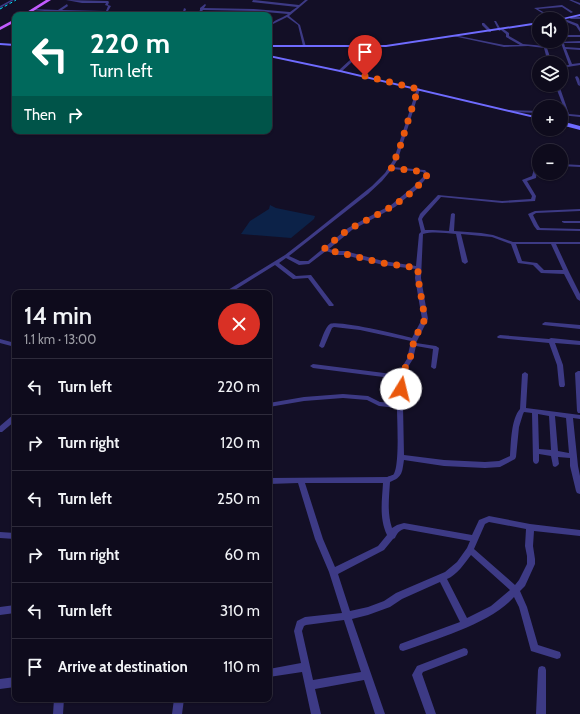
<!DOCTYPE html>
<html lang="en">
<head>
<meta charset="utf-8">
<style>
	body { margin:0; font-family:Cabin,sans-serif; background:#1c1929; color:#f1f3f6; height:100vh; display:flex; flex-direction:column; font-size:15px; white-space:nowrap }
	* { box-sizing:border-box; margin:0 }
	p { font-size:13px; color:#9b9ba3 }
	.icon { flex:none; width:22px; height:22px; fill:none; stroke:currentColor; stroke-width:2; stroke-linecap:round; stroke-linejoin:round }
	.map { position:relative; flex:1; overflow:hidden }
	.details { position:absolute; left:12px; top:290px; width:260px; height:412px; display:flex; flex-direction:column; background:#0e0b1c; border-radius:8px; box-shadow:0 1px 3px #0004,0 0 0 1px #2e2b3b }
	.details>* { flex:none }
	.top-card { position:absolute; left:12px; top:12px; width:260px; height:122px; border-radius:8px; box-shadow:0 1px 3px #0004,0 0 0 1px #2e2b3b; background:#00695c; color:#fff; overflow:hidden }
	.controls { position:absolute; left:532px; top:12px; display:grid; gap:8px }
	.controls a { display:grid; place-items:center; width:36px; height:36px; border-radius:50%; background:#0e0b1c; box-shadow:0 1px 3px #0004,0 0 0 1px #2e2b3b; font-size:20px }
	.pin { position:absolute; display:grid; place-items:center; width:34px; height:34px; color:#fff; margin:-41px -17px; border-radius:50% 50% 50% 0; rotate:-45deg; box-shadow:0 0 4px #0007 }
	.pin .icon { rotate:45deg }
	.me { position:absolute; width:44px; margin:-22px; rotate:9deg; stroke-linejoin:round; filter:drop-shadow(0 0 3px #0008) }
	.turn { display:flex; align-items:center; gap:14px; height:84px; padding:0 12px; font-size:18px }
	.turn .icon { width:52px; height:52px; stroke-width:2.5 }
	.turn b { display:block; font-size:28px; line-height:34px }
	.then { display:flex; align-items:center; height:38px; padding:0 12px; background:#0003; gap:8px; font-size:15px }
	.round { display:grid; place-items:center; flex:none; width:42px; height:42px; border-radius:21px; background:#1c1929 }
	.overview { display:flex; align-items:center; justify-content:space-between; height:68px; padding:0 12px }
	h1 { font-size:24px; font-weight:600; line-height:30px }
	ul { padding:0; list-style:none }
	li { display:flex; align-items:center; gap:12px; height:56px; padding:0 12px; border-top:1px solid #2e2b3b }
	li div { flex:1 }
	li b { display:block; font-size:15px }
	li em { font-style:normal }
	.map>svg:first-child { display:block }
</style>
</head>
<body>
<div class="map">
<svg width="580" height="714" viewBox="0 0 580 714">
	<rect width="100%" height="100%" fill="#130f26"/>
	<!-- water -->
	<path fill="#0c2248" d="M270,205L276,208L315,216L314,219L291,238L241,234L250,221L269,209Z"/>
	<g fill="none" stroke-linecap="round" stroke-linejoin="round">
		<!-- street -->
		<path fill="#3d3a85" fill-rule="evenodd" d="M11,0H14L0,8V6Z
			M66,0L108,1L109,2L108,5L111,6L108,11L127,12L126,13L58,12L31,10L32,9L58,10L67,4L68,6L62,10L106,11L108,6L105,5L106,3H82Z
			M253,0L299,5L305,0H308L289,16L300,25L306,47L303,46L298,25L287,17L273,24L270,33L269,34C269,19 278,21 288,14L254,11L203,10L199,15H197L200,10V8L205,4L206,5L204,8L254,9L290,12L297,7L252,2Z
			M569,0H572L580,3V5Z
			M562,5L573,12L571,13L562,7L538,9L555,19H552L534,8Z
			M184,8L186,9L184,15H182Z
			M571,17H580V19H570Z
			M562,18L578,24L580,28V32L576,26L562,20Z
			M494,21H496L500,28H502L509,33V36L523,44L545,46L551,43L556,42L580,41V43H564L565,47L580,48V50L566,49L572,64L580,63V65L561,68V66L569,65L561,43L553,45L547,48L552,63H548L544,48L528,46L504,47L453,36L454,35L504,45H520L506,37V34L501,30L499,31Z
			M482,23H484L491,30V32H489L482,25Z
			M561,35H580V37H561Z
			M370,46L373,47L352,62L341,72H339V70L350,60Z
			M577,76C580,78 580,83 580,86L578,85L575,77Z
			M555,85H559L569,114L580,115V117L561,115V113H566Z
			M417,88L420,89L398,159L393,167L424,170H425L429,175L417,189L395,207L352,230L329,249L338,251H345L383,261L416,266L419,234L421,232L418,219L420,214L438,195L502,201L531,199L532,196L522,180L532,176L534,169L539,168V170L537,171L536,178L527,181L536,196L535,201L502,203L441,197L424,216L422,219L425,230H433L449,231L451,214L453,213L455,214L454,231L481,233L493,235L513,242H580V244H556L569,272L580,294V301L577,299L564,274L541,273L533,265L518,263L511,244L492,237L461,234L468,262L465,264L462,262L456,234C445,233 433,231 423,234L421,278L428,319L416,343L436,346L439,348L436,368L434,369L431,367L433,349L416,346L413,359L406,370L403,406L404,455L444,460L485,462L499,461L510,456C511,443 511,419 520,409L522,374L525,372L528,374L526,408L580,415V419L573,418L578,466L580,476V494L577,493L576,491L570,466V458L558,457L559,464L557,466L555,467L553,466L551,456L539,454V461L538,463L536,464L534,463L533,461L532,413L524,412L523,414L519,427L516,457L515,459L500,467L485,468L444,466L404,460C402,472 403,477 390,482C389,498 387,513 392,528L397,525L404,523L472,535L479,520L489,516L530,524L580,530V536L534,531L533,546L535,559V564L525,586L520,591L527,607L538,645L560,652L561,655L560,658L557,659L531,651L519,607L514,597C491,623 436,639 403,651L400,650L399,647L400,644L460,622L440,582L402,599L390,607L368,615L352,619L385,714H375L364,680L315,689L321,714H311L302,672L269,677V669L301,663L294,631L297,621L305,617L342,613L329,572L315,539L298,483L269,484V478L387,477C387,477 392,475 393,475C400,468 397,419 397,408L379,406L367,400L343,398L304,401L269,407V403L304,397L343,394L368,396L380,402L397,403L399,379L313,368L310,366L313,364L400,375V370L407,359L411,341L360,330L334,327L332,328L324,347L322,348L319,346C321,341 325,327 330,324C339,320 400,335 412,338L422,319L415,278L416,269L383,265L345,255H338L326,251L309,264L299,265L286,258L279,263L296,276L311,275L333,304L334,305L333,306H329L308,278L293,279L275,265L230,293H223L285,255L307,238L372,186L385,173L394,159ZM392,169L423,172L425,175L413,187L391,205L348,228L308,261H300L289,256L368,194L382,181ZM516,244H551L563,270H544L537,263L522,261ZM538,414L549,416L551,450L539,449ZM555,416L566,418L569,453L558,451ZM305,483H383C382,501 379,518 387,535L378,546L335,567L323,539ZM489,522L526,529L525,546L527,556V564L519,580L515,585L474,549L485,524ZM404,529L470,541L467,548L457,562L445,572L396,593L384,601L368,607L350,611L338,574L384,550L393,539L395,538C397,534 398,531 404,529ZM471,555L510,590L491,606L467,618L447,579C457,575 464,564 471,555ZM344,620L361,672L313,680L302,631L304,626L306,625Z
			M509,110L539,111V113L510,112H509Z
			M561,164L580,165V167L561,166Z
			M580,209V211L536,213L533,215L538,225L540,228L580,229V231L537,230L534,226L528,214L535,211Z
			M562,221H580V223H564L562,222Z
			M545,322L580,325V329L543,325L542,324Z
			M500,335L549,339L551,338L580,341V345L555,343L563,365L565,385L564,387H560L559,385L557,365L549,343L498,338L497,337L498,336Z
			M0,339L15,343V347L0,343Z
			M578,371H580V413H578L577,411L575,373Z
			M13,415H15V421L2,432H0V426Z
			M0,532L15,533V539L0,538Z
			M15,605V613L0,615V607Z
			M464,648L467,649L468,652L467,655L423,672L422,674L436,714H426L412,675L417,666Z
			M542,666L545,667L546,670V714H536L538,670L539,667Z
			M15,677V687L0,689V679Z
			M54,699H64L63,714H53Z
			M174,699H184L182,714H172Z"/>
		<!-- secondary -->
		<path fill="#6f6bff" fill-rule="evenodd" d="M580,14V16L561,20L559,19Z
			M539,22V24L386,47H269V45H386Z
			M0,43L15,44V46L0,45Z
			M269,55L340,70L539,117V119L340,72L269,57Z
			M561,121L580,126V130L561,125Z"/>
		<!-- primary -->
		<path fill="#c25bff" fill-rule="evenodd" d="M46,0H51L27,15H22Z
			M15,19V22L0,30V27Z"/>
		<!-- rail -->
		<path stroke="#00e5ff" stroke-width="1" stroke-dasharray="3 2.5" stroke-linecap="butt" d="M0,9L16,0"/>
	</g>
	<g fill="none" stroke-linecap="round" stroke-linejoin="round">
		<!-- route -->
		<path stroke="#ea580c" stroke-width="7" stroke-dasharray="0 12.6" d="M365,76L418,89L399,150L391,168L424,172L427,175C409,201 378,214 351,228C341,234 333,242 324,249L383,263L418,268V278L425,319L414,340L410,359L404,370L401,389"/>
	</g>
</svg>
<div class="controls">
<a><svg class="icon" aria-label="sound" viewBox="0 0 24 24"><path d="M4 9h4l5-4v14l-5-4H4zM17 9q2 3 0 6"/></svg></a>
<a><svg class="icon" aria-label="layers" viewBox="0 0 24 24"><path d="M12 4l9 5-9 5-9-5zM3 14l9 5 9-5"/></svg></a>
<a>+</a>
<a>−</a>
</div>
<div class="pin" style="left:365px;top:76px;background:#d93025"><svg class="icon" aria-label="arrive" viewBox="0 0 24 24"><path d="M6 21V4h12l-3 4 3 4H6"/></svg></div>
<svg class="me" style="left:401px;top:389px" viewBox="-20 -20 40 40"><circle r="19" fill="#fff"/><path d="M0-13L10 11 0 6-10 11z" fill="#ea580c"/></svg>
<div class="top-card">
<div class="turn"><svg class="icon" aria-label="left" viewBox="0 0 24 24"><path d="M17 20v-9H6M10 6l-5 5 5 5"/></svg><div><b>220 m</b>Turn left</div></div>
<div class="then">Then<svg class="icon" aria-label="right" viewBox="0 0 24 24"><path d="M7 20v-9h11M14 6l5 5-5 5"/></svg></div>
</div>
<section class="details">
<div class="overview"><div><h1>14 min</h1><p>1.1 km · 13:00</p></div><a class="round" style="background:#d93025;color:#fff"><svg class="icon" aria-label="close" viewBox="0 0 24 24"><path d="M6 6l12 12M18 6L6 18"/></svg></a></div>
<ul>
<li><svg class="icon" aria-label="left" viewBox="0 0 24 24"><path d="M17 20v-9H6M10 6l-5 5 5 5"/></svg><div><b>Turn left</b></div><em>220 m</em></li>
<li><svg class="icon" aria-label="right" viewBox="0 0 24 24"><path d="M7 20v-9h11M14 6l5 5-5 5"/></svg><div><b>Turn right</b></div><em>120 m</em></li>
<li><svg class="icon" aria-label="left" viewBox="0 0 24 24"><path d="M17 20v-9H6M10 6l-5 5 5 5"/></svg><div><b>Turn left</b></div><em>250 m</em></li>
<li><svg class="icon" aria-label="right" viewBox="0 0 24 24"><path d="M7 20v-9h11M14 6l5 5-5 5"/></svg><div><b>Turn right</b></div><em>60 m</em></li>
<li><svg class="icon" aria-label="left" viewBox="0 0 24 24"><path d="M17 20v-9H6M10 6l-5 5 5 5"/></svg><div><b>Turn left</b></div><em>310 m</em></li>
<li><svg class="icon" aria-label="arrive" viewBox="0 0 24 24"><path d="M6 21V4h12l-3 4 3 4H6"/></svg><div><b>Arrive at destination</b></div><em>110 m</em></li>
</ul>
</section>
</div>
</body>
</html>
